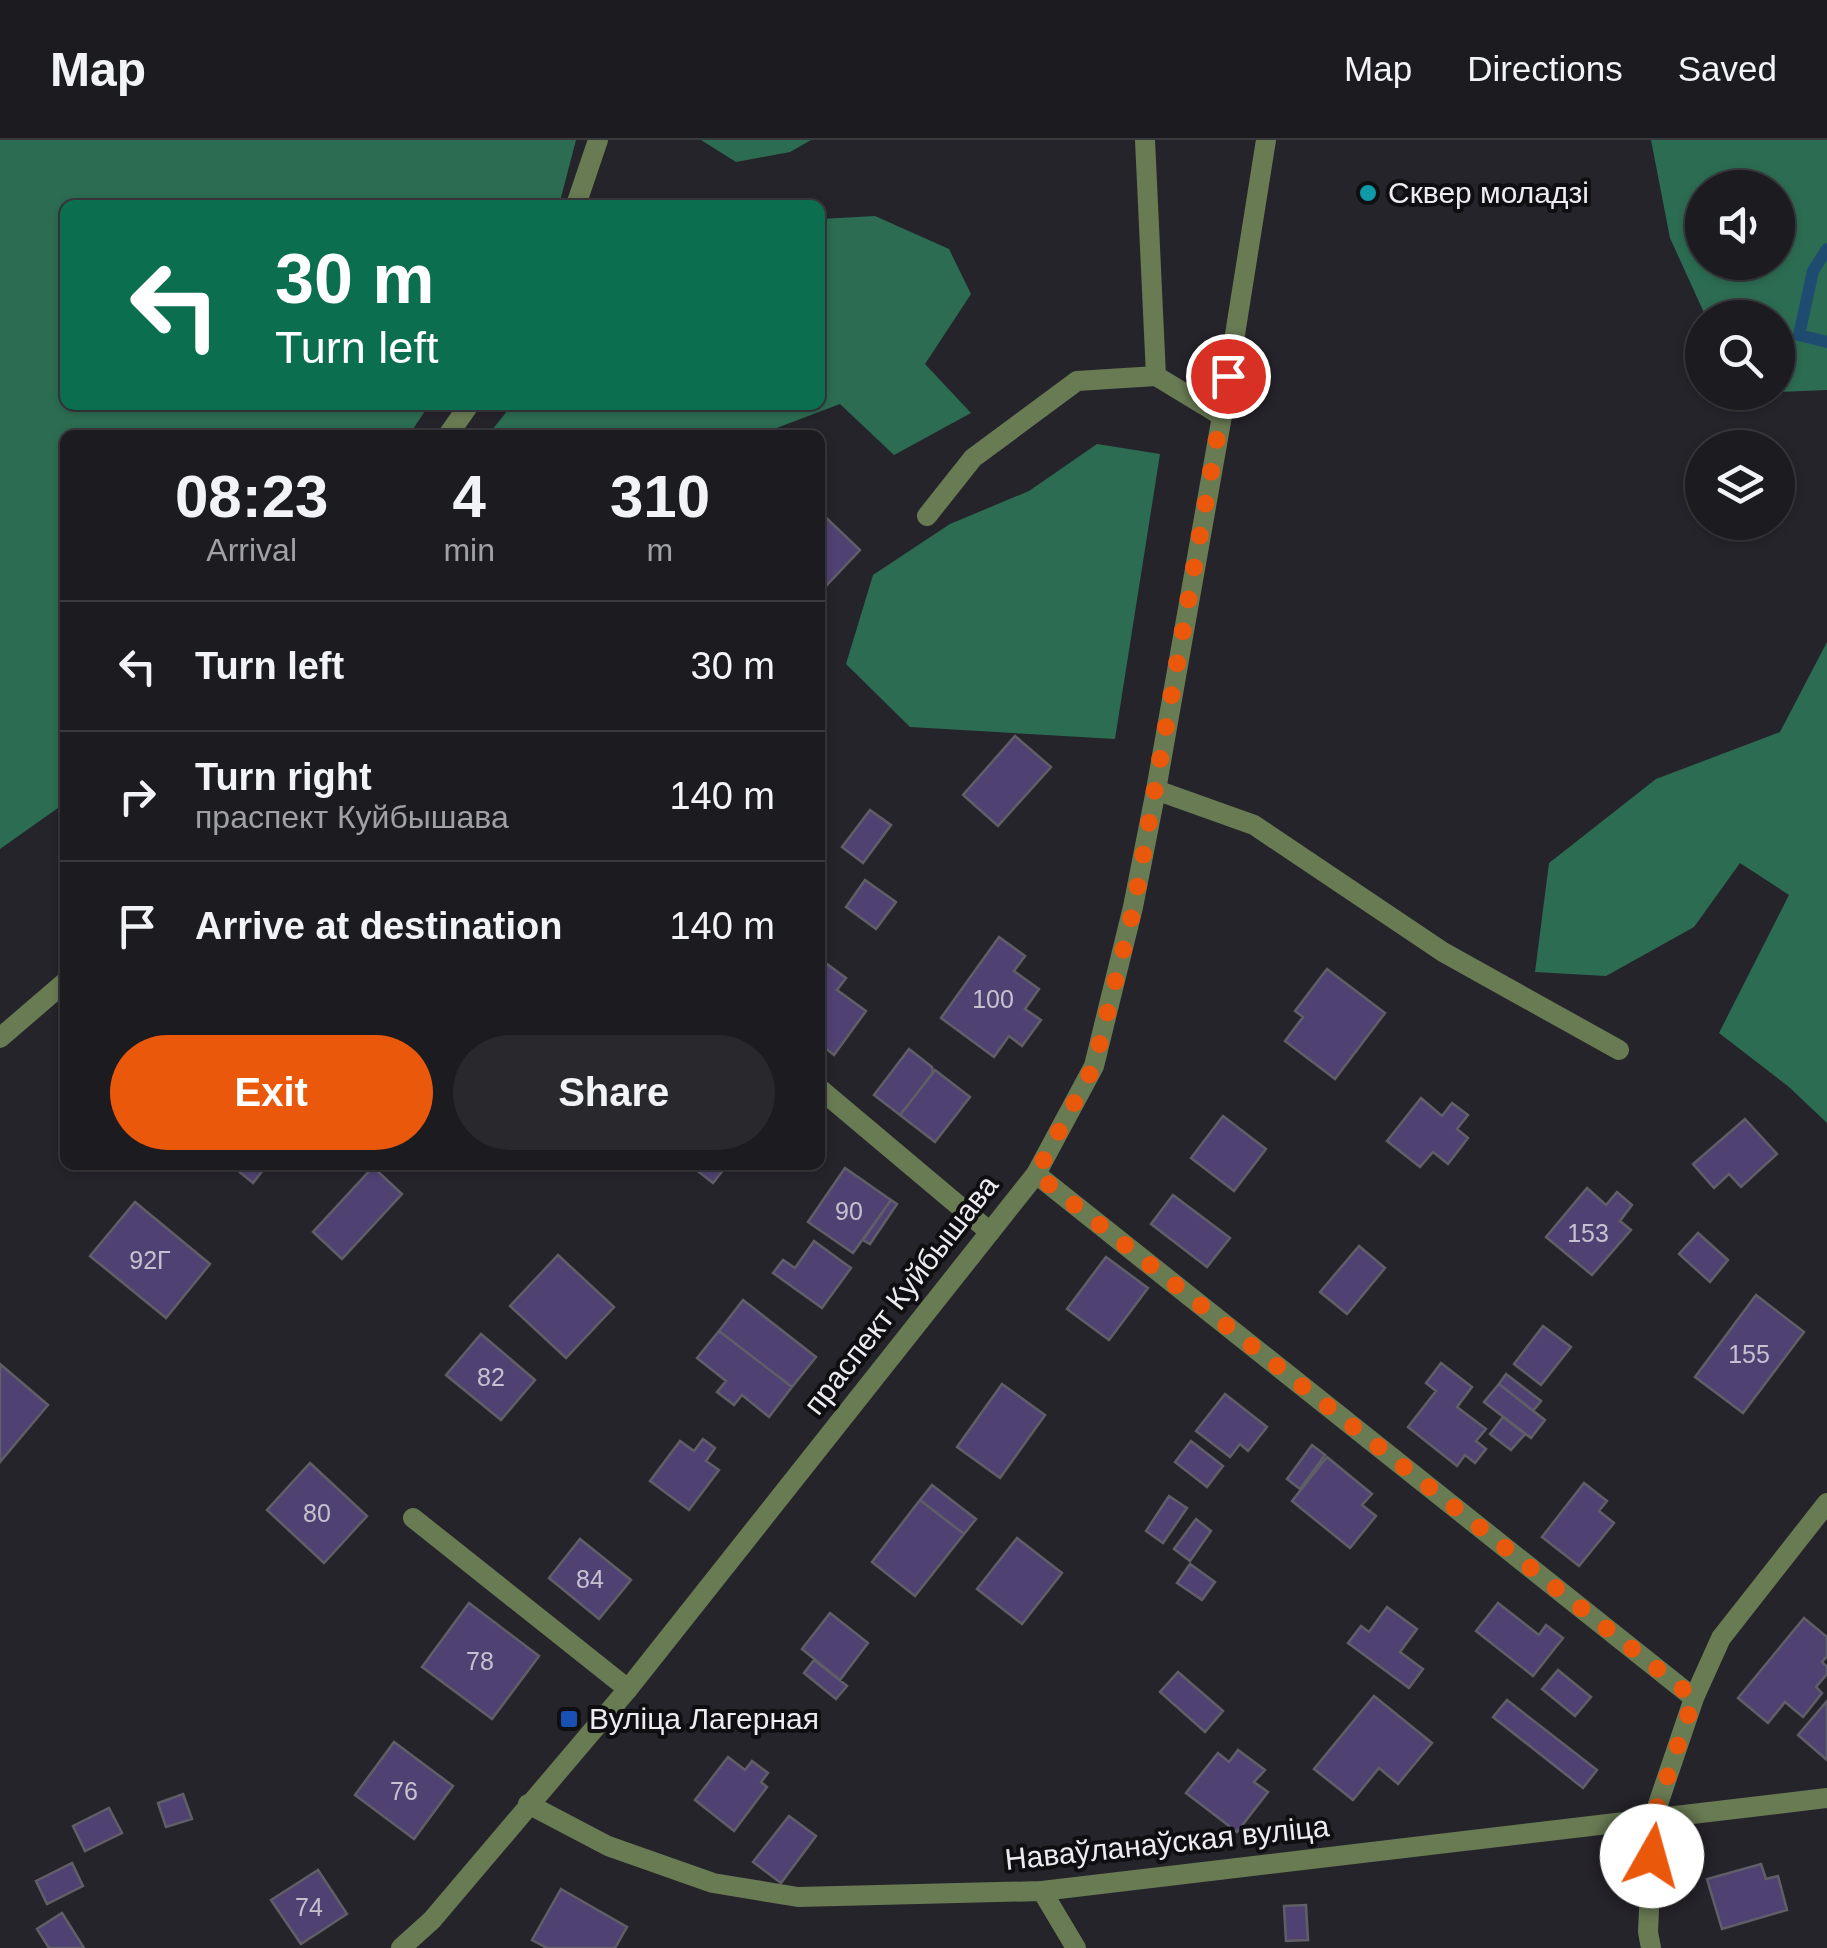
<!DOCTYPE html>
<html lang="en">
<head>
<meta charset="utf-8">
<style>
	body { margin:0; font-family:Helvetica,sans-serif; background:#29282d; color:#f1f3f6; height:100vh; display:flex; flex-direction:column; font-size:38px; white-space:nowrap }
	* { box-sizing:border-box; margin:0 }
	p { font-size:32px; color:#a0a1a5 }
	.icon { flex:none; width:55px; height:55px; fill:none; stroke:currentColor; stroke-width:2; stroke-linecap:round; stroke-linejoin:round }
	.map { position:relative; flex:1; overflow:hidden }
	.side { position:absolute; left:60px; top:290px; width:765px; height:740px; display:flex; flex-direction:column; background:#1c1b20; border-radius:15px; box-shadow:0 2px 8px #0004,0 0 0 2px #3a393e }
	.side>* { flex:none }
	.banner { position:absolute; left:60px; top:60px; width:765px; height:210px; border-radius:15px; box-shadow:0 2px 8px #0004,0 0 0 2px #3a393e; background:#0b6e4f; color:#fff; overflow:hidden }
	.tools { position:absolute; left:1685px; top:30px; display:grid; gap:20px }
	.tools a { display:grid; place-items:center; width:110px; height:110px; border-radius:50%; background:#1c1b20; box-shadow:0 2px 8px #0004,0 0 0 2px #3a393e; font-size:50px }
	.pin { position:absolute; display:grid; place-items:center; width:85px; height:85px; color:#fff; margin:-42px; border:5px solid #fff; border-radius:50%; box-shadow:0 2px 10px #0007 }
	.me { position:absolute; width:110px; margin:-55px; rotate:7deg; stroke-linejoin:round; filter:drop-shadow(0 0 8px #0008) }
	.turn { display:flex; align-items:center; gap:35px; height:210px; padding:0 50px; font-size:45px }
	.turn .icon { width:130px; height:130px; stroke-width:2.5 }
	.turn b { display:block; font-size:70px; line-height:85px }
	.eta { display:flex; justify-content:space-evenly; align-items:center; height:170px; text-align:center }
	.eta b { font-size:60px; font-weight:800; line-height:70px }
	.button { display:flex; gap:20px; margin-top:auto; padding:20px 50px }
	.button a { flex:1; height:115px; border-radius:60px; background:#ea580c; color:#fff; font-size:40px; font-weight:800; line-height:115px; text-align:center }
	.button a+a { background:#29282d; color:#f1f3f6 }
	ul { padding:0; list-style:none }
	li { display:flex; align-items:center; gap:30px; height:130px; padding:0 50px; border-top:2px solid #3a393e }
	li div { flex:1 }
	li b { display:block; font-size:38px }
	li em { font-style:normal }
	header { display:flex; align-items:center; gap:60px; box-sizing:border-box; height:140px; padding:0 50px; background:#1c1b20; border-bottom:2px solid #3a393e }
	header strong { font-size:48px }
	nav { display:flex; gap:55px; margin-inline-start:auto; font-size:35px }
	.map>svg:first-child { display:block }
</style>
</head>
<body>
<header>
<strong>Map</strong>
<nav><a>Map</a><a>Directions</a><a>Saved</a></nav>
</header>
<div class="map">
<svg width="1827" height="1808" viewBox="0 0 1827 1808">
	<rect width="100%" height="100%" fill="#26242b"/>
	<!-- forest -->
	<path fill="#2c6c52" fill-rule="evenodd" d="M0,0H576L559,65H65V265H429L409,295H65V663L0,709Z
		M701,0H811L790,12L736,22Z
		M1651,0H1827V250L1778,252V178L1706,177L1670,98ZM1702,48H1778V122H1702Z
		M875,76L949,109L971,154L925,224L971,273L894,315L840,264L758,295H488L512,265H820V79Z
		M1097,304L1160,314L1115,599L910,587L846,524L873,435L950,384L1029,351Z
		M1827,502V983L1789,947L1719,893L1789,755L1740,723L1694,787L1606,836L1535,832L1549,723L1656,639L1780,592Z"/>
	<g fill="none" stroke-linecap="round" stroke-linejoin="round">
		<!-- stream -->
		<path stroke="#1e4c70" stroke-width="12" d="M1827,109L1813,131L1799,195L1827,202"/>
	</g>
	<!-- building -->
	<path fill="#4f4272" stroke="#605e67" stroke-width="2.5" d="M820,372L860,410L824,448L820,445Z
		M1015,596L1051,627L998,686L963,655Z
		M870,670L891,685L863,723L842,707Z
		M865,740L896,762L876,789L846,767Z
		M999,797L1025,816L1014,831L1039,849L1025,869L1041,880L1022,906L1009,896L994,917L941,878Z
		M827,824L846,838L837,850L866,871L834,915L820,904V834Z
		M1327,829L1385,873L1335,939L1285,901L1303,877L1295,871Z
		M909,909L932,927L933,933L900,975L874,955Z
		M935,930L970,957L935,1002L900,975Z
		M1421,958L1442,976L1452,963L1468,975L1457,989L1468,998L1448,1024L1433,1012L1420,1027L1387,1001Z
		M1223,976L1266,1009L1234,1051L1191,1018Z
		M1745,979L1777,1014L1741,1047L1729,1034L1714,1048L1693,1024Z
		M231,1025H267L253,1043Z
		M690,1025H727L713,1043Z
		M373,1027L402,1054L342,1119L313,1092Z
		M845,1028L891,1060L853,1113L808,1082Z
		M1587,1048L1606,1065L1617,1052L1632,1065L1620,1081L1631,1090L1592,1135L1546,1097Z
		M1173,1055L1230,1098L1207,1127L1151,1084Z
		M891,1060L897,1064L870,1104L863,1100Z
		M135,1062L210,1124L166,1178L90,1116Z
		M1698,1093L1728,1120L1710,1142L1679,1114Z
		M814,1101L851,1128L822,1168L773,1133L783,1120L795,1128Z
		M1359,1106L1385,1128L1347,1174L1320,1152Z
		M558,1115L614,1167L566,1218L510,1166Z
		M1106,1117L1148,1148L1109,1200L1067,1169Z
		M1756,1155L1804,1192L1743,1273L1695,1237Z
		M743,1160L816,1217L792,1247L719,1191Z
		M1543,1186L1571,1207L1541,1245L1514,1224Z
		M719,1191L792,1247L769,1277L742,1255L734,1265L717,1252L726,1241L697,1218Z
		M481,1194L535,1240L501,1280L446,1235Z
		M1441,1223L1472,1247L1457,1267L1486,1289L1476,1301L1486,1309L1475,1323L1465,1315L1457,1326L1408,1287L1436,1251L1426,1243Z
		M0,1224L48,1265L0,1322Z
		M1506,1234L1541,1261L1533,1271L1499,1244Z
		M1002,1244L1045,1275L1000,1338L957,1307Z
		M1499,1244L1545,1280L1531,1298L1484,1262Z
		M1225,1254L1267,1287L1248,1311L1240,1304L1230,1317L1196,1291Z
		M1503,1277L1525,1294L1511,1310L1490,1294Z
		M703,1299L715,1308L706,1321L719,1330L689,1370L650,1341L680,1301L694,1311Z
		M1191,1301L1223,1326L1207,1347L1175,1322Z
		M1312,1305L1325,1315L1300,1349L1287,1339Z
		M1327,1317L1372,1354L1362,1365L1376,1376L1350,1408L1292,1361Z
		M310,1323L367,1376L324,1423L267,1370Z
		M1584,1343L1607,1361L1599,1371L1614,1383L1579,1426L1542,1397Z
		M932,1345L976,1379L964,1394L920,1360Z
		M1169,1356L1187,1368L1163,1403L1146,1391Z
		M920,1360L964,1394L915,1456L872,1422Z
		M1196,1379L1211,1391L1190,1421L1174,1409Z
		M1017,1398L1062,1433L1022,1484L977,1449Z
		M580,1399L631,1440L599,1479L549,1438Z
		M1190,1424L1215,1442L1202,1460L1177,1443Z
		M469,1463L539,1516L492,1579L422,1527Z
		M1498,1463L1539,1495L1546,1485L1563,1498L1533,1536L1476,1491Z
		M1387,1467L1417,1489L1400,1512L1423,1529L1409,1548L1348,1503L1361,1486L1369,1492Z
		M830,1473L868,1503L840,1540L802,1509Z
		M1804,1478L1827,1497V1516L1822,1522L1827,1527V1534L1816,1547L1822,1553L1803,1577L1785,1562L1768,1583L1738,1558Z
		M814,1520L847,1546L836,1559L804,1533Z
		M1558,1530L1591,1557L1575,1576L1542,1549Z
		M1178,1532L1223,1571L1205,1592L1160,1552Z
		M1374,1556L1432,1603L1398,1644L1379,1628L1353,1660L1314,1629Z
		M1507,1560L1597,1630L1583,1648L1493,1577Z
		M1827,1561V1620L1798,1595Z
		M394,1602L453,1646L414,1699L355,1655Z
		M1238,1610L1265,1630L1254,1642L1268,1652L1237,1692L1186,1653L1218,1613L1229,1622Z
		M728,1617L745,1630L752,1621L768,1633L761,1642L767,1647L734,1691L695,1660Z
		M183,1654L192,1679L166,1687L158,1663Z
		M109,1668L122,1693L85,1711L73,1686Z
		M789,1676L816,1696L781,1743L753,1722Z
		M72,1723L83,1746L47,1764L36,1741Z
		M1761,1724L1766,1739L1778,1736L1787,1770L1722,1789L1707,1739Z
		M318,1730L347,1774L301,1804L271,1760Z
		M561,1749L627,1787L615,1808H547L532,1800Z
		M1306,1765L1308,1800L1286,1801L1284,1766Z
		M62,1773L84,1808H49L37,1789Z"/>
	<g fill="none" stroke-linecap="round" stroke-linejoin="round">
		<!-- service -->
		<path stroke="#697b53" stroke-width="20" d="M1145,0L1156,236
			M576,65L598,0
			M448,295L469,265
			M927,376L973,318L1077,241L1156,236L1222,276
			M1156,650L1254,685L1443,812L1619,910
			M0,898L65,842
			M820,949L990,1092
			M1036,1034L1694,1558
			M413,1378L628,1549
			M1653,1679L1694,1558L1721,1498L1827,1363
			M1042,1751L1076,1808"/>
		<!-- minor -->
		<path stroke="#697b53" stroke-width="20" d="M1651,1808L1648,1792L1653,1679"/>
		<!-- tertiary -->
		<path stroke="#697b53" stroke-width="20" d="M528,1664L608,1706L713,1743L798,1757L1042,1751L1827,1658
			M401,1808L432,1780L628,1549L990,1092L1036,1034L1094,926L1133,767L1156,650L1222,276L1266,0"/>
	</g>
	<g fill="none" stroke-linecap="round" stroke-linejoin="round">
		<!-- route -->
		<path stroke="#ea580c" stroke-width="18" stroke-dasharray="0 32.4" d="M1228,236L1134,767L1094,926L1036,1034L1694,1558L1653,1679L1652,1716"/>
	</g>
	<!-- markers -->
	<circle fill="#0f9aa8" stroke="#0f0e11" stroke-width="4" cx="1368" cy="53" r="10"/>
	<rect fill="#1a4fb4" stroke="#0f0e11" stroke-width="4" x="559" y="1569" width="20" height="20" rx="5"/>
	<g text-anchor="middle" stroke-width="8" stroke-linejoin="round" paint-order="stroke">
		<!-- number labels -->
		<g font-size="25" fill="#c6c1d0">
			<text x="993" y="868">100</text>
			<text x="849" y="1080">90</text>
			<text x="1588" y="1102">153</text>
			<text x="150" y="1129">92Г</text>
			<text x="1749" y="1223">155</text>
			<text x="491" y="1246">82</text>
			<text x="317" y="1382">80</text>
			<text x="590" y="1448">84</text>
			<text x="480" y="1530">78</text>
			<text x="404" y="1660">76</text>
			<text x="309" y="1776">74</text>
		</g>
		<!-- poi labels -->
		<g font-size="30" fill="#edebf0" stroke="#0f0e11" text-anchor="start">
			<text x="1388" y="63">Сквер моладзі</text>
			<text x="589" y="1589">Вуліца Лагерная</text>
		</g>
		<!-- street labels -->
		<g font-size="30" fill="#edebf0" stroke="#0f0e11">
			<text transform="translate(901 1155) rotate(-52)" y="10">праспект Куйбышава</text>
			<text transform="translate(1167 1703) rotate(-6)" y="10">Наваўланаўская вуліца</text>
		</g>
	</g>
</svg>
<div class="tools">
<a><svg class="icon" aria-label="sound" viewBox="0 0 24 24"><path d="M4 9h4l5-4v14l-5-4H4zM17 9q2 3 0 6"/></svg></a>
<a><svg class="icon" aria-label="search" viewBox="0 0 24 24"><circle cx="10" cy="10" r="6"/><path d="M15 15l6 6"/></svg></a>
<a><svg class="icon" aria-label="layers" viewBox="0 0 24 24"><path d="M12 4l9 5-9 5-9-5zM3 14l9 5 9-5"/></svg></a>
</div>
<div class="pin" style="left:1228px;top:236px;background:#d93025"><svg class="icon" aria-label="arrive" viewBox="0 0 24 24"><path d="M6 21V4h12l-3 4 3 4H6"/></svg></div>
<svg class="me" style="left:1652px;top:1716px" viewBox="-20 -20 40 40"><circle r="19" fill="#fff"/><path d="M0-13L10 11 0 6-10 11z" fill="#ea580c"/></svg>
<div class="banner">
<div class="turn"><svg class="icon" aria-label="left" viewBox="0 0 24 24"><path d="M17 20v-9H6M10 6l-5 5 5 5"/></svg><div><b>30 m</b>Turn left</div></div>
</div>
<section class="side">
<div class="eta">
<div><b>08:23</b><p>Arrival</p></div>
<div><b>4</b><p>min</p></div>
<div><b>310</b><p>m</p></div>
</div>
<ul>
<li><svg class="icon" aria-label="left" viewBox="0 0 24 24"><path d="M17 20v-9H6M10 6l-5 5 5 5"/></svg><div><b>Turn left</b></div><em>30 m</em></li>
<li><svg class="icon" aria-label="right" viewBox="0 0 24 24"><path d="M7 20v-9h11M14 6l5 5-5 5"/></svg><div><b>Turn right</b><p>праспект Куйбышава</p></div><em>140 m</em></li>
<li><svg class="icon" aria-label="arrive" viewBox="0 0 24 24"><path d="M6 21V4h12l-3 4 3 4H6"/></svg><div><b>Arrive at destination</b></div><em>140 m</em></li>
</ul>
<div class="button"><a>Exit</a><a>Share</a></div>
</section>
</div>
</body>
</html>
